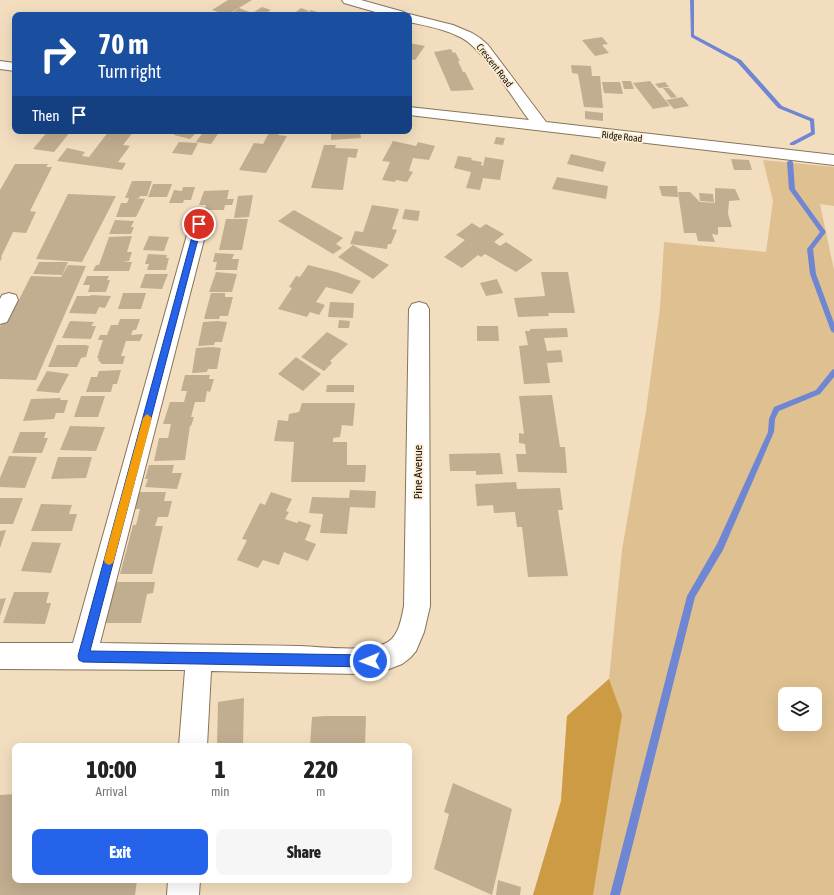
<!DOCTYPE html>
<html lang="en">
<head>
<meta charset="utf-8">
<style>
	body { margin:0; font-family:"Asap Condensed",sans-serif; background:#f6f6f6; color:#222; height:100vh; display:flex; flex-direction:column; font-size:15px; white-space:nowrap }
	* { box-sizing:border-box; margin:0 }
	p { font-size:13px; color:#767676 }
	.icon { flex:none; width:22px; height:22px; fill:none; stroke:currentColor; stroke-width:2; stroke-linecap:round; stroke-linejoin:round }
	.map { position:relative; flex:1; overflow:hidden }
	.drawer { position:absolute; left:12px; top:743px; width:400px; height:140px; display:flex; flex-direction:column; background:#fff; border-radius:8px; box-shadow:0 4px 16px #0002 }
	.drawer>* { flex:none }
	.banner { position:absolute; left:12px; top:12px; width:400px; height:122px; border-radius:8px; box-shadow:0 4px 16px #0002; background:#1a4fa0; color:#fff; overflow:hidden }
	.buttons { position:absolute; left:778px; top:687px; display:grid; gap:8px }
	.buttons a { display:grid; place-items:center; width:44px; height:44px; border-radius:8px; background:#fff; box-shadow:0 4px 16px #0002; font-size:20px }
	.pin { position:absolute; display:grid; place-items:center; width:34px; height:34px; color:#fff; margin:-17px; border:2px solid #fff; border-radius:50%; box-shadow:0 1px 4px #0007 }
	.me { position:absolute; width:44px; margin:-22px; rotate:269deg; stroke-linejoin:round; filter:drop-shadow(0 0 3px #0008) }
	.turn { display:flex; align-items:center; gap:14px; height:84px; padding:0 20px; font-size:18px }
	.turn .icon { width:52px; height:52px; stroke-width:2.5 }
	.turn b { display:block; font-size:28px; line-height:34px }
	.then { display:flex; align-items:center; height:38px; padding:0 20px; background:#0003; gap:8px; font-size:15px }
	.eta { display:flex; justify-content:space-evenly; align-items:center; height:68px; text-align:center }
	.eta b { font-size:24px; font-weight:800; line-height:28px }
	.primary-button { display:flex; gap:8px; margin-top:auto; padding:8px 20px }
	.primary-button a { flex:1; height:46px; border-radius:8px; background:#2563eb; color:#fff; font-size:16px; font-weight:800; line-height:46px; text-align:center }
	.primary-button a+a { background:#f6f6f6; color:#222 }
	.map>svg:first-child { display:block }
</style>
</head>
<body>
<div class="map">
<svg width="834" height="895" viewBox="0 0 834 895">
	<rect width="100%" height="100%" fill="#f2debf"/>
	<!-- green -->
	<path fill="#dfc090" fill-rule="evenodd" d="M763,160L834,167V206L820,204L834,270V895H533L561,801L567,716L609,679L622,550L646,411L660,308L664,242L766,252L773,201ZM785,694H815V724H785Z"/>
	<!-- forest -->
	<path fill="#ce9b45" d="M609,679L622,715L593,895H533L561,801L567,716Z"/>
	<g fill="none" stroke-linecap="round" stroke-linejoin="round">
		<!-- stream -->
		<path fill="#6f86d3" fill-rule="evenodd" d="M690,0H694V35L741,60L782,106L814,119L815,134L794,145H790V143L811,132L810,121L778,108L737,62L691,37Z
			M790,160L793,162L795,189L826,232L813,249L816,274L834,323V333L831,331L810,274L807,249L820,232L789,189L787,162Z
			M834,369V377L820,394L779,411L775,419L774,432L723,550L695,597L620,895H610L687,596L717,544L768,432L769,419L774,407L816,390L832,370Z"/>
	</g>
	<!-- building -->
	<path fill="#c1ad90" d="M228,0H252L227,15L212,10Z
		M262,7L271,10L263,15L254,12Z
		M239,8L252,13L249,15H229Z
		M301,8L309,11L303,15H292Z
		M311,10L327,15H305Z
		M602,37L608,44L602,45L609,53L595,56L582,40Z
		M409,43L425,46L415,60L409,59Z
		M451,49L453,53L455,52L460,61H458L463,72H465L474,90L451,91L434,52Z
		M571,65L591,66L592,76H600L603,108L584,107L578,74L572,73Z
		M622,81H631L634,89H624Z
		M650,81L670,106L653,109L633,83Z
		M602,82H620L623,94L604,93Z
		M665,82L669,87L659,88L655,84Z
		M663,88H669L677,97L671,98Z
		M682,97L689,106L674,109L666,100Z
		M585,111L603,113V121L585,119Z
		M48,131H71L54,152L33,149Z
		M109,131H134L123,145L130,146L118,162L126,163L122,170L57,161L67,148L85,152L82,156L89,157Z
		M178,131H198L190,139L174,135Z
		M204,131H220L211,144L196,142Z
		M270,131H281L278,135L287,136L266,173L239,170L254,143L263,144Z
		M331,131H360L361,138L331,140Z
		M496,137L505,138L503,145L494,144Z
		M393,141L416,146L418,142L435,146L429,160L413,158L409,171L413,172L407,182L396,180L395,182L382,180L390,162L382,161Z
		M179,142L198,143L192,155L172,153Z
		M324,145H336L335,148L358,149L356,158L348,157L343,190L311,188Z
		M571,154L606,162L603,172L567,164Z
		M458,156L472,158L471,160L482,162L481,165L483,166L485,157L504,160L500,180L483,178L480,190L466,188L471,172L454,168Z
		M731,159L749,160L752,170H734Z
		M15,164H48L46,167H52L30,211L36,212L26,233L13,232L1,257H2L0,262V190Z
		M557,177L608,186L606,199L552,189Z
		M132,181H152L147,196H140L139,198H134L145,199L136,217H116L121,203H127L129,198H125Z
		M153,184H172L167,197H148Z
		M659,186H677L678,197L662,196Z
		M183,187H195L191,200H184L183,203H169L174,190L182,191Z
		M715,188L735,189L740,200L729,201L728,214L732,227H718V235L712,234L715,242L698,241L696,233H684L678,192H690L700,202L717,203H715Z
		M229,190L227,199H234L232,205H225L224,210H205L206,205H199L204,191Z
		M699,193L713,194L714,202L700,201Z
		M68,194L116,196L82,262L36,259Z
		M253,195L249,217L234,218L238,196Z
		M372,205L399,209L392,229L397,230L391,244H388L387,249L350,244L355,231L363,232Z
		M405,209L420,211L418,221L402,219Z
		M294,210L343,238L336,244L342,248L333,254L278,221Z
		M226,219H248L242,250H219Z
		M115,220L134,221L131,227H134L131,234H109Z
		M472,223L480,228L486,224L504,234L494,242L500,246L506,242L533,260L516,272L485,254L481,257L478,255L462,268L444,257L465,240L456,235Z
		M132,236L127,252H132L129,261L123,262H132L129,271H93L96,265H99L109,237Z
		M149,236L169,237L164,251L143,250Z
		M353,245L389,265L373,279L338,257Z
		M215,253L234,254L232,259H239L237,270H215L217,262H213Z
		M148,254L167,255L166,258H169L166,270H147L149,264H145Z
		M39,262H68L62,275L33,274Z
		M68,265L86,266L36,380L0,379V327L3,320L8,321L31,276L61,277Z
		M308,265L336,272L361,281L352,294L326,287L316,302L325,305L319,315L310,312L307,317L278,309L292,288L289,287L296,276L300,277Z
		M216,272L237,274L232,292H209Z
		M541,272H568L575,313H548L549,316L518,317L514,298L545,296Z
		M145,274H168L162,289L140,288Z
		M87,276H109L107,280H110L106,292H88L90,285H83Z
		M497,279L503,293L486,296L480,283Z
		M123,293H146L141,309H118Z
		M211,293H225V297H233L228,316H220L219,319H204Z
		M91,295L111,296L105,308L99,307L96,314L69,313L77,296H90Z
		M330,302L354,303L353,318L328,317Z
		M120,319H140L136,330H133L131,335L143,334L140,341H126L121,356H125L123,364H102L98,360L99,358H97L103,340H98L100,335H107L111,325H118Z
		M339,320L350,321L349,328H338Z
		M70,321L94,322L91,326H96L91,339L62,338Z
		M218,321L227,322L222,342H215L214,345L198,346L203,322Z
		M477,326H498L499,341H477Z
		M567,328L568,337L544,338L547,351L561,350L563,362L547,363L550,383L524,384L519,346L528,345L525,331H530V329Z
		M327,332L348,344L330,361L332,363L324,371L301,357Z
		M57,345H85L89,346L86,357L81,358L77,367H48Z
		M212,347L221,348L217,369H208L207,372L192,373L196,348Z
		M296,357L321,374L303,391L278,374Z
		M121,370L117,384H113L111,392H86L91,377H97L99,371Z
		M47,371L69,374L59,393L36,391Z
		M185,375H210L209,379H214L210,392L207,391L205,402H195L191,417H194L191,426H190L185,460L154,461L159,438H168L171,424H163L170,402H184L187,391H181Z
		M327,385H354V392H326Z
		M552,395L560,447H565L567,473L518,472L516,454H526L525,444L519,443V433L524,434L519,396Z
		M81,396H105L98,417H74Z
		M61,398L60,400H68L64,413H56L54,419L23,421L31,399Z
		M302,403H355L353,426L342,425L340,437L333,438V442H347V465H366L365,482H291L294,442L274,441L278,420L288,421L289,414L299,412Z
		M70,426L105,427L96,451L60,450Z
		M20,432H46L44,438H48L42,453H12Z
		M500,453L503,474L476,475V471H450L449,454Z
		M9,456L37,457L25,488L0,487V478Z
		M58,457H92L86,478L51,479Z
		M149,465H174L172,473H182L177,489L145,487L148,479H145Z
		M516,482L517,489L560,488L563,510H558L568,576L528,577L522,527H517L515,512L494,513L493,505L477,506L475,484Z
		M350,490L376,491L375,508L350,507L347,534L320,533L323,514L309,513L312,497L349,498Z
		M139,492H166L164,501H172L168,517H158L155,526H163L152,574H120L133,525H136L140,509H135Z
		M271,492L292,499L286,511L289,512L285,519L297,523L299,521L311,525L305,540L316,544L308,561L284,552L279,565L263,560L258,568L237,560L247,540L242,539L260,503L265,505Z
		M0,498H23L13,524H0Z
		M41,504L72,505L69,514H77L72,531H31Z
		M6,530L0,548V531Z
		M32,542L61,543L51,573L21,571Z
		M114,582H155L153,593L147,594L141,623H98L105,600H111Z
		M14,592H49L46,603H51L45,624L3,623Z
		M6,598L0,616V599Z
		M244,698L243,746H217L218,702Z
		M326,716H366L365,746H310L312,717Z
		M453,783L512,809L492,895L434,869L449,814L444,812Z
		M15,794V880H137L135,895H0V795Z
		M498,880L521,887L520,895H496Z"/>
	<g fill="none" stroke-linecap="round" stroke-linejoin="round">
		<defs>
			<path id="minor" d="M342,0H361L404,12L406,15L409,14L453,25L472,33L480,38L488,45L546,122L834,155V165L409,115V107L529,120C513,99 484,50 462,38C445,29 427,26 409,22V15H386L344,3Z
				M0,61L15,63V71L0,69Z
				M199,218L205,220L208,224L100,643C166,644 233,645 299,646C321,647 365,652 384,644C399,638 401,620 404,606L409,309L412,304L419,302L426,304L429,309L430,606L424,632L416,651L410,658L402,664L384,671L357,674L211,671L207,746H179L185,670L0,669V643H73L190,224L193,220Z
				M9,293L16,295L18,300L7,322L0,324V299L2,295Z
				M168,880H200L199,895H167Z"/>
		</defs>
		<!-- minor casing -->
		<use href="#minor" stroke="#877458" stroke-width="2"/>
		<!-- minor -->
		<use href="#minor" fill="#fff" fill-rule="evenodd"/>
	</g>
	<!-- route -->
	<path fill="#2563eb" stroke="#184099" d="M196,222H201L202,224L90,651L370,655L374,657L376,661L374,665L370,667L83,662L79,660L78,656Z"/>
	<!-- slow -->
	<path fill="#f59e0b" d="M147,414L152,418L114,560L113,563L109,565L105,563L104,560L143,418Z"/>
	<g text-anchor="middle" stroke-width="3.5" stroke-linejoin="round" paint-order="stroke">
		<!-- far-street labels -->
		<g font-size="10" fill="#191207" stroke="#fcecd3">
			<text transform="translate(495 65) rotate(52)" y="4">Crescent Road</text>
			<text transform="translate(622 136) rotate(6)" y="4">Ridge Road</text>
		</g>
		<!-- street labels -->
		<g font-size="12" fill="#191207" stroke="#fcecd3">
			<text transform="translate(418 472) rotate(-90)" y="4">Pine Avenue</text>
		</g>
	</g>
</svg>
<div class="buttons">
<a><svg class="icon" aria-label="layers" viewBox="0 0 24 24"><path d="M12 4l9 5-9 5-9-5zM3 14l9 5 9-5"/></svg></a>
</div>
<div class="pin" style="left:199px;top:224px;background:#d93025"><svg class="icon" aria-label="arrive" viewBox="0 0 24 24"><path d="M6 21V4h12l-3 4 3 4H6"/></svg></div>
<svg class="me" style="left:370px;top:661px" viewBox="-20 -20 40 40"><circle r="17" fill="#2563eb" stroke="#fff" stroke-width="3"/><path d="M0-11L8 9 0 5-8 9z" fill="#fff"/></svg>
<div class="banner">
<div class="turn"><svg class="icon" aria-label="right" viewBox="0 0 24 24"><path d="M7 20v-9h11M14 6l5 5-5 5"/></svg><div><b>70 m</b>Turn right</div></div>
<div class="then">Then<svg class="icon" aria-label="arrive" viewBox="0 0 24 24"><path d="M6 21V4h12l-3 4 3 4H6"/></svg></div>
</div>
<section class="drawer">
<div class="eta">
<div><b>10:00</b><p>Arrival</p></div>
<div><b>1</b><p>min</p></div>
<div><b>220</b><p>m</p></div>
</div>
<div class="primary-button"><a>Exit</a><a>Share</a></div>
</section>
</div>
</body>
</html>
